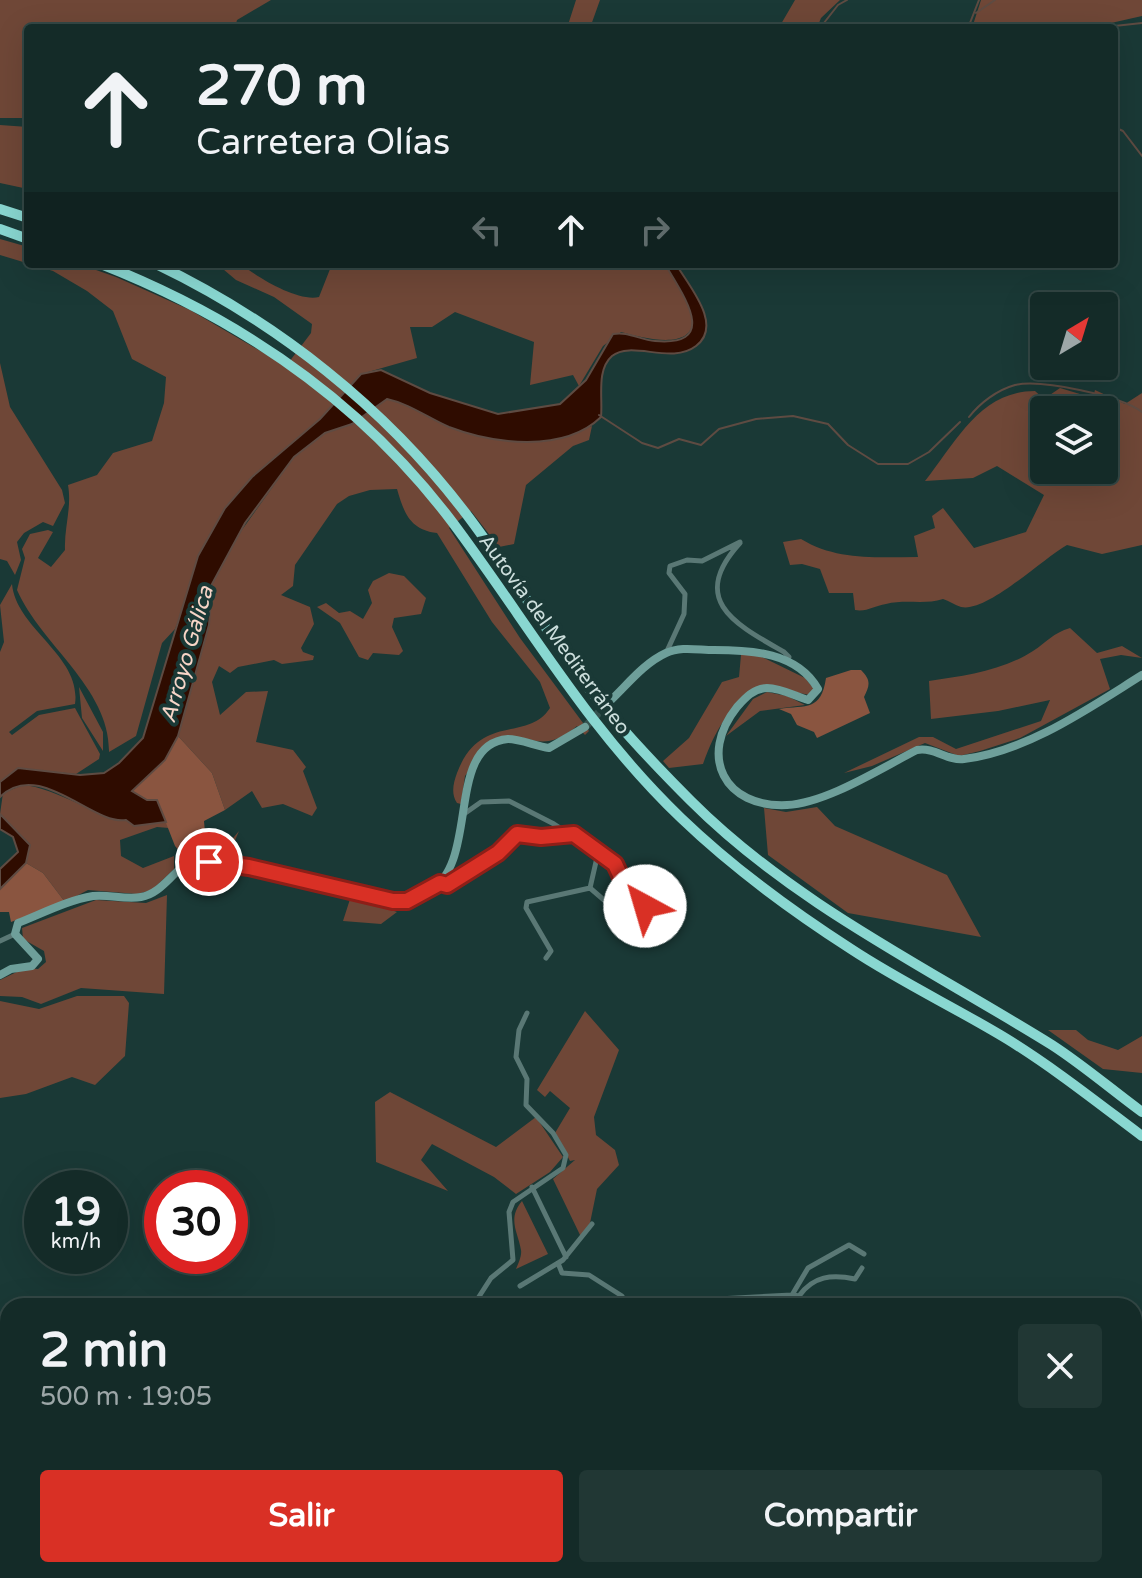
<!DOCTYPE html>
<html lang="es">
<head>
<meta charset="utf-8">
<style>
	body { margin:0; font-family:"Varela Round",sans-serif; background:#213734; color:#f1f3f6; height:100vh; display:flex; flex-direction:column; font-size:30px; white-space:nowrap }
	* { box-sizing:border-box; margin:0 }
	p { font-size:26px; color:#9da7a8 }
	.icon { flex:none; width:44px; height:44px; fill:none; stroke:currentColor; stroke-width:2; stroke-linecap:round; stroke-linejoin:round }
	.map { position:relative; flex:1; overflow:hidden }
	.drawer { position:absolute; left:0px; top:1298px; width:1142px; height:280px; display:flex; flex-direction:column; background:#142b28; border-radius:24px 24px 0 0; box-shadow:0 8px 32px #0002,0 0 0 2px #334745 }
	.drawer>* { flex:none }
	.banner { position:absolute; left:24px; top:24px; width:1094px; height:244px; border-radius:8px; box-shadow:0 8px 32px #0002,0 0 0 2px #334745; background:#142b28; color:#f1f3f6; overflow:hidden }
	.needle { width:52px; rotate:38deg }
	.buttons { position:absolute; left:1030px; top:292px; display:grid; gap:16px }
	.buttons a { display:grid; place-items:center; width:88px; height:88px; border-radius:8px; background:#142b28; box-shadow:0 8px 32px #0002,0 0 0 2px #334745; font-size:40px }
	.speed { position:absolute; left:24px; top:1170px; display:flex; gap:16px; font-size:40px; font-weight:700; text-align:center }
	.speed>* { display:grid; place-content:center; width:104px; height:104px; border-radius:50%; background:#142b28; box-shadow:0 8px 32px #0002,0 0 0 2px #334745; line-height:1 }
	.speed small { font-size:20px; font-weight:400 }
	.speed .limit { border:12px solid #d22; background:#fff; color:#111 }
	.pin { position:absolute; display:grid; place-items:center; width:68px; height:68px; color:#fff; margin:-34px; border:4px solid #fff; border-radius:50%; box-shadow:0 2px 8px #0007 }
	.me { position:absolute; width:88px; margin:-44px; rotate:321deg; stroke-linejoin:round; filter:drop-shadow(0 0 6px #0008) }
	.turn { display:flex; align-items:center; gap:28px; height:168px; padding:0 40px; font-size:36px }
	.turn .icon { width:104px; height:104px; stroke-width:2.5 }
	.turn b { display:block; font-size:56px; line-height:68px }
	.lanes { display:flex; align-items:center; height:76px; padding:0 40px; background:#0003; justify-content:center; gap:40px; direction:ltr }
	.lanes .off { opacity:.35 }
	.round { display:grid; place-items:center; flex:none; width:84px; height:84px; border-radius:8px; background:#213734 }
	.summary { display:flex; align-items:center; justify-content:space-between; height:136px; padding:0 40px }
	h1 { font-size:48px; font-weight:700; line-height:60px }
	.action { display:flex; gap:16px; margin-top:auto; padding:16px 40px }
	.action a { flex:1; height:92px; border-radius:8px; background:#d93025; color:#fff; font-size:32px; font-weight:700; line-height:92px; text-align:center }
	.action a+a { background:#213734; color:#f1f3f6 }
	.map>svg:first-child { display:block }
</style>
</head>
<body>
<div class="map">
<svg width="1142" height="1578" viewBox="0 0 1142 1578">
	<rect width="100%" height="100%" fill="#1a3936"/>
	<!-- green -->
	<path fill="#6f4737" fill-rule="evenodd" d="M0,0H271L237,20L235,28H28V118H0Z
		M576,0H600L590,28H567Z
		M795,0H840L821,18L817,28H787L781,24Z
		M981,0H1142V16L1089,28H972Z
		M0,125L28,127V189L0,183Z
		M0,239L28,247V264H79L116,277L190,310L286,366L311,333L312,324L274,297L236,280L217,264H241C258,278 298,302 319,297L332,264H666C672,277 685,289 689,302C708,354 650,340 621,332L603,346L579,386L573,375L530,385L534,342L455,312L432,327H410L417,358L361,374L320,419L252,477L225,508L175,629L162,643L136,736L109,752C110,688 41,645 17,590L25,558L22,549L30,534L48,530L53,532L38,558L51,567L65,550C64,527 72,508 68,485L97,475L113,453L152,441L164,403L166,377L132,359L113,311L87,291L53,271L0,255Z
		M0,363L10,407L62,490L65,503L53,526L43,522L24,533L17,542L21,560L15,575L7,561L0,559Z
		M1060,388L1093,398L1095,390L1125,404L1142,393V545L1102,554L1067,545C1042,559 987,613 961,607C955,605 949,601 943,599C925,605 905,599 886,604C874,606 867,612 855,610L853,593H829L820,569L802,564L790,565L783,542L801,539C837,561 877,557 918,557L914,536L935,528L932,516L943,508L974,548L1026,532L1044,495L997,466L973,478L925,481C956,442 980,391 1035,391L1044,399ZM1044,410H1104V470H1044Z
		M387,399C408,404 425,416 444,425C492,446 545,445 592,426L589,440L573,446L526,485L514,544L499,547L471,511L449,528L520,638L589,731L585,735L577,726C537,760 527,725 490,741L465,776L461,804L457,803C451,794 453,784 457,773C480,712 527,743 550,708L540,682L492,622L437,533C410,530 404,513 397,489L370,490L349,496L337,504L295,565L293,586L281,595L310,607L314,624L301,648L303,652L314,656L313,660L282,664L274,660L238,667L230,673L219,666L212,682L220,715L246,692L268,691L256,742L293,750L306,767L303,771L317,808L312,816L283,804L262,808L252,791L225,810L212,773L178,736L209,625L212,584L229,548L294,457L325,433L352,424Z
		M389,573L404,576L426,598L421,614L394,618L392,627L403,651L399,655L373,653L368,660L359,657L340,623L317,607L326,603L339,613L350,611L363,619L372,603L368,590L373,581Z
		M12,584C16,629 82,656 75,704L37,711L9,732L12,735L39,715L75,708L100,754L99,759L76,774L18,768L0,782V652L4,642L0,605Z
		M1070,628L1097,653L1122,646L1142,658L1121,655L1100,659L1110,689L1020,738L980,751L959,756L925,743L872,766L844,773L919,737H933L956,749L1041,721L1050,700L998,711L931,719L929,681C964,676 1002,671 1033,651C1047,642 1053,633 1070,628Z
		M756,654L805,678L814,689L810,695L761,686C729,707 716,728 703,764L669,768L663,761L689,738L722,682L739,677L741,655Z
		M79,687L103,732V751L82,718Z
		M767,692L787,696L805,705L760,711L726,736L753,699Z
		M23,785C55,787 109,823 126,820L135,826L166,822L169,828L157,827L120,840L121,856L143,868L174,856V869L152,890L137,894L88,890L65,902L43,873L26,863L30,844L0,814L3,793Z
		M817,807L835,826L947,875L981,937L848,913L768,855L764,808L786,812Z
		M239,831L231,850L233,860L207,856L205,835L228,844Z
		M167,895L164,994L81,988L41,1004L22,997L0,996V980L25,968L38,969L46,962L44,951L23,939L22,928L96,900L146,903Z
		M351,896L397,912L381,924L343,921Z
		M77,996H124L129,1003L125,1056L95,1085L72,1077L26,1094L0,1098V1001L39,1009Z
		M585,1011L619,1050L594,1117L596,1135L615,1150L619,1165L597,1189L590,1223L581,1237L553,1179L575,1160L570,1161L555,1133L570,1108L550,1091L545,1097L537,1090Z
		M1048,1030H1076L1088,1040L1118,1050L1142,1036V1073L1103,1069Z
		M390,1092L496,1147L536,1117L563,1157L550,1172L516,1194L494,1177L432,1144L421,1160L448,1191L376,1162L375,1102Z
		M522,1201L548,1254L516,1269C518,1264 522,1256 521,1250C518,1232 507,1219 522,1201Z
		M8,1515V1570H105L103,1578H0V1518Z
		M110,1570H261L253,1578H107Z"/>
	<!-- forest -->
	<path fill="#8a5540" d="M851,670H861C871,680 870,685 864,697L870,713L817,738L814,732L797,725L791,714L779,709C807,705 821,711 826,678Z
		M178,736L212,773L225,810L204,821L207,856L188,861L175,846L157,800H147L131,791L165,760Z
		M26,863L43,873L65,902L11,922L9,912H0V889Z"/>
	<!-- water -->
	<path fill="#2f0c00" stroke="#5e4b42" stroke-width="2" d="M665,264H676C688,285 724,325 696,346C671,365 632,340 612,356C596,370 603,398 601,417C564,453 493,444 449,427C428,418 410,404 387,399L352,424L325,433L294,457L245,523L212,584L209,625L178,736L165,760L132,791L147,800H157L166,822L134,826L126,820C93,826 39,758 0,797V782L18,768L80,775L104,773L119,763L143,738L198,556L225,508L252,477L320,419L361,374L381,370L430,393L498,414L560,404L586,380L613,334C628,331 640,340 655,341C723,347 680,291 665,264Z
		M0,814L30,845L26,863L0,889V869L18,852L13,837L0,829Z"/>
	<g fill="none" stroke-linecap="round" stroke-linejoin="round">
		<!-- stream -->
		<path stroke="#5e4b42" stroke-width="2" d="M976,13L995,0
			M820,28L838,5L847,0
			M968,28L979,0
			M1096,28L1142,23
			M1114,127L1123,131L1142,156
			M599,415L642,443L658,448L679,439L701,445L719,429L756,419L793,416L828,424L848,445L878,464H908L929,452L960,422
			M969,417C980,403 997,390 1015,385C1042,379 1121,396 1142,412
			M293,1570L295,1578"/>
		<!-- secondary-tunnel -->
		<path stroke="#35524f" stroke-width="8" stroke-dasharray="8 4" stroke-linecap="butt" d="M585,727L607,704"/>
		<!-- minor -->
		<path stroke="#5a7875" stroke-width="5" d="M740,543C688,600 735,624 784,652L789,657L787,662
			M667,651L684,614L685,594L669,573L670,566L687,560L702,561L740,542
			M464,814L481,802L509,801L554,824L615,864L628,892L645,906
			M598,853L590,888L626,919
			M440,883L447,885L498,853L517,834L541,837L573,834
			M0,941L15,934
			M546,958L551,951L526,908L527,902L590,888
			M532,1187L566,1257
			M558,1263L562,1273L589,1275L622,1296L616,1306
			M520,1286L563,1260L592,1224
			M793,1295L799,1296C813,1276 832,1274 855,1279L862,1268
			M473,1306L491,1278L513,1260L509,1212L513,1202L563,1168L566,1155L553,1133L526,1105L527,1079L516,1057L519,1030L527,1013
			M519,1306L521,1304
			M711,1306L718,1299L792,1295L808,1268L849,1245L864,1254
			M944,1570L951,1578
			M1094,1570L1108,1578
			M260,1578L268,1570
			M344,1578L345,1570
			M419,1578L429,1570
			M568,1578L573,1570"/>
		<!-- secondary -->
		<path stroke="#6e9f9a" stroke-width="8" d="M610,701C627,685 644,663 666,653C681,646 698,650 714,650C751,650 797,652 818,689L808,700C795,696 781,688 767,688C754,688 745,698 737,707C698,756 724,808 787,805C827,803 881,768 917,750C935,747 947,761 964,759C1028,751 1089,708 1142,675
			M0,975L11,969L32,966L38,959L15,934L18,923C41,914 68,900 93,896C109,894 125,900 141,897C158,894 168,879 180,869C199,855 231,863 252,868C300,878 385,916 429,891C481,863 444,744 508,739C520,739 536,746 549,748L585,727"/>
		<!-- motorway -->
		<path stroke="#89d7d1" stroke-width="10" d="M0,209L28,218
			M0,229L28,239
			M101,264C241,319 362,402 453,523C530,626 587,728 681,818C732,867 792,911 851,949C901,982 956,1008 1007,1039C1054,1068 1098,1103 1142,1136
			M156,264C277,322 386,408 467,515C507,568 542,624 581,678C613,721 653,763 691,801C794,904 930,969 1052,1045C1083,1065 1112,1090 1142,1112"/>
	</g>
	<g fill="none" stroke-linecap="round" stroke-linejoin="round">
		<defs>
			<path id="route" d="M209,862L249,867L393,901H407L440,883L447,885L498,853L517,834L541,837L574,834L615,864L628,892L645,906"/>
		</defs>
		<!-- route casing -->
		<use href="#route" stroke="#8d1f18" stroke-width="20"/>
		<!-- route -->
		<use href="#route" stroke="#d93025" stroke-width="14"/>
	</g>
	<g text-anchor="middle" stroke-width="8" stroke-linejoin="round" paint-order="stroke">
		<!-- street labels -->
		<g font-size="20" fill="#ccdedc" stroke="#1a3936">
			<text transform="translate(555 634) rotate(54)" y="7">Autovía del Mediterráneo</text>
		</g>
		<!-- water labels -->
		<g font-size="22" font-style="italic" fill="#f7d5c7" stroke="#1a3936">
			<text transform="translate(186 654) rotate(-74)" y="8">Arroyo Gálica</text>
		</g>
	</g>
</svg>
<div class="buttons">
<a><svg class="needle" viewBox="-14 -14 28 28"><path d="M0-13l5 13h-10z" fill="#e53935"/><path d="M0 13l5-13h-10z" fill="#9da7a8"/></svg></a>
<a><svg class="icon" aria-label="layers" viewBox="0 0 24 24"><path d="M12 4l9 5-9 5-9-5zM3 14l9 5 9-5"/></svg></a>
</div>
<div class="speed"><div>19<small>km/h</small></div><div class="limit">30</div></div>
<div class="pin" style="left:209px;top:862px;background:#d93025"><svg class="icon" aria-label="arrive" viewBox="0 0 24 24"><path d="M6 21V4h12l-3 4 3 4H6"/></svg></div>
<svg class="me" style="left:645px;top:906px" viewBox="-20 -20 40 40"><circle r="19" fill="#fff"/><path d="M0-13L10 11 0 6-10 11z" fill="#d93025"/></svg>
<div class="banner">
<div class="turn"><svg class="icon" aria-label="ahead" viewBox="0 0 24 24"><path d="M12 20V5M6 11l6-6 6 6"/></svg><div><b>270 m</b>Carretera Olías</div></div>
<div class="lanes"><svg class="icon off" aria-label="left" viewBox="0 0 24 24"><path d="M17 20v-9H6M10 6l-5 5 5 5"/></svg><svg class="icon" aria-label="ahead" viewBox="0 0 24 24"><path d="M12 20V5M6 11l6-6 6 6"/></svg><svg class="icon off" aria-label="right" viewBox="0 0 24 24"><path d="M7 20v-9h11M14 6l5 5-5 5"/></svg></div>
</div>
<section class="drawer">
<div class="summary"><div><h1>2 min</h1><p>500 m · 19:05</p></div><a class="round"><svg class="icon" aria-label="close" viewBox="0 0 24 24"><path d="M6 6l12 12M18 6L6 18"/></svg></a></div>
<div class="action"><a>Salir</a><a>Compartir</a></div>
</section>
</div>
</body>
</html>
